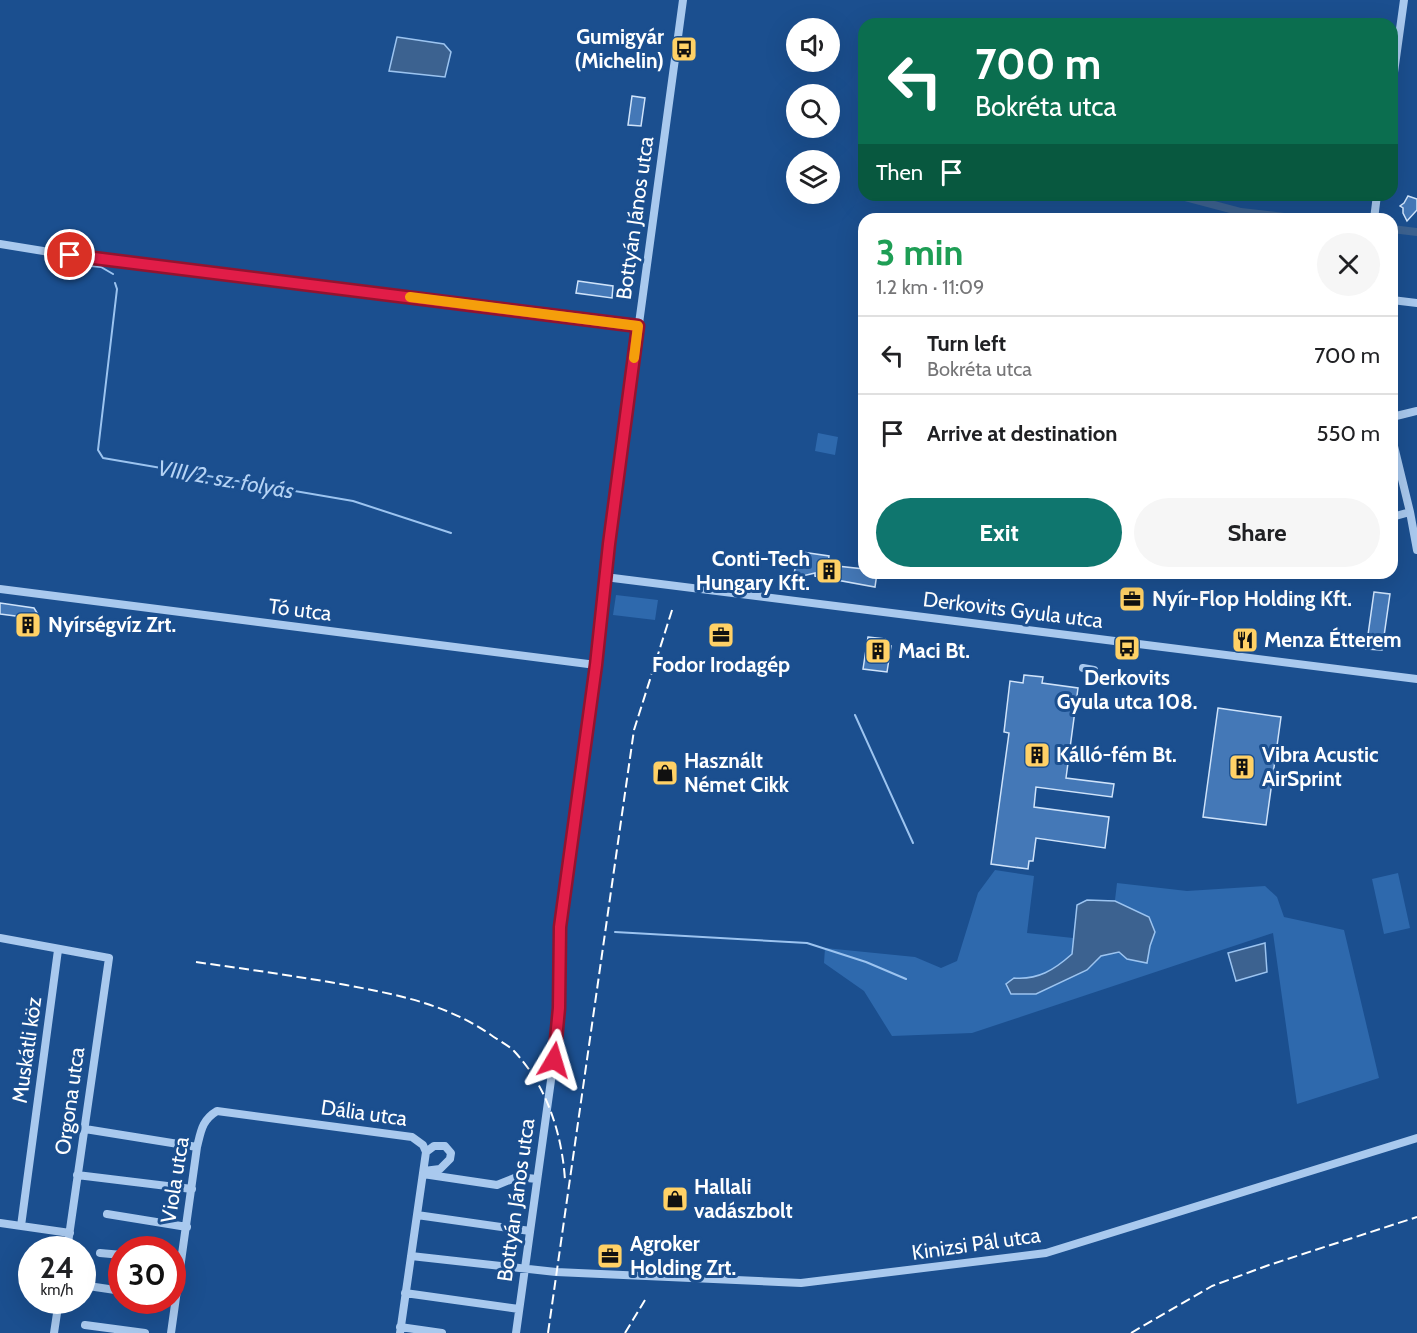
<!DOCTYPE html>
<html lang="en">
<head>
<meta charset="utf-8">
<style>
	body { margin:0; font-family:Cabin,sans-serif; background:#f6f6f6; color:#202124; height:100vh; display:flex; flex-direction:column; font-size:22px; white-space:nowrap }
	* { box-sizing:border-box; margin:0 }
	p { font-size:20px; color:#757577 }
	.icon { flex:none; width:33px; height:33px; fill:none; stroke:currentColor; stroke-width:2; stroke-linecap:round; stroke-linejoin:round }
	.map { position:relative; flex:1; overflow:hidden }
	.details { position:absolute; left:858px; top:213px; width:540px; height:366px; display:flex; flex-direction:column; background:#fff; border-radius:18px; box-shadow:0 6px 24px #0002 }
	.details>* { flex:none }
	.top-card { position:absolute; left:858px; top:18px; width:540px; height:183px; border-radius:18px; box-shadow:0 6px 24px #0002; background:#0b6e4f; color:#fff; overflow:hidden }
	.fabs { position:absolute; left:786px; top:18px; display:grid; gap:12px }
	.fabs a { display:grid; place-items:center; width:54px; height:54px; border-radius:50%; background:#fff; box-shadow:0 6px 24px #0002; font-size:30px }
	.speed { position:absolute; left:18px; top:1236px; display:flex; gap:12px; font-size:30px; font-weight:700; text-align:center }
	.speed>* { display:grid; place-content:center; width:78px; height:78px; border-radius:50%; background:#fff; box-shadow:0 6px 24px #0002; line-height:1 }
	.speed small { font-size:15px; font-weight:400 }
	.speed .limit { border:9px solid #d22; background:#fff; color:#111 }
	.pin { position:absolute; display:grid; place-items:center; width:51px; height:51px; color:#fff; margin:-26px; border:3px solid #fff; border-radius:50%; box-shadow:0 2px 6px #0007 }
	.me { position:absolute; width:66px; margin:-33px; rotate:7deg; stroke-linejoin:round; filter:drop-shadow(0 0 4px #0008) }
	.turn { display:flex; align-items:center; gap:21px; height:126px; padding:0 18px; font-size:27px }
	.turn .icon { width:78px; height:78px; stroke-width:2.5 }
	.turn b { display:block; font-size:42px; line-height:51px }
	.then { display:flex; align-items:center; height:57px; padding:0 18px; background:#0003; gap:12px; font-size:22px }
	.round { display:grid; place-items:center; flex:none; width:63px; height:63px; border-radius:32px; background:#f6f6f6 }
	.headline { display:flex; align-items:center; justify-content:space-between; height:102px; padding:0 18px }
	h1 { font-size:36px; font-weight:700; line-height:45px; color:#1e9e55 }
	.primary-button { display:flex; gap:12px; margin-top:auto; padding:12px 18px }
	.primary-button a { flex:1; height:69px; border-radius:36px; background:#0f766e; color:#fff; font-size:24px; font-weight:700; line-height:69px; text-align:center }
	.primary-button a+a { background:#f6f6f6; color:#202124 }
	ul { padding:0; list-style:none }
	li { display:flex; align-items:center; gap:18px; height:78px; padding:0 18px; border-top:2px solid #e0e0e0 }
	li div { flex:1 }
	li b { display:block; font-size:22px }
	li em { font-style:normal }
	.map>svg:first-child { display:block }
</style>
</head>
<body>
<div class="map">
<svg width="1417" height="1333" viewBox="0 0 1417 1333">
	<rect width="100%" height="100%" fill="#1b4f8f"/>
	<!-- green -->
	<path fill="#2e69ad" d="M818,433L838,437L835,455L815,451Z
		M616,595L658,600L655,620L613,615Z
		M995,870L1034,876L1027,933L1073,938L1077,905L1087,900H1115L1117,883L1187,891L1265,886L1277,897L1284,917L1344,930L1379,1078L1297,1104L1273,933L972,1033L892,1036L864,991L824,963L825,948L915,957L941,968L957,961L978,893Z
		M1398,873L1410,928L1384,934L1372,879Z"/>
	<!-- water -->
	<path fill="#3c6290" stroke="#9cc4f0" stroke-width="1.5" d="M397,37L444,44L451,52L445,77L389,71Z
		M1087,900L1115,901L1149,917L1155,932L1150,946L1147,963L1127,959L1119,952L1101,956L1087,970L1036,994H1011L1006,984L1014,978C1038,980 1054,970 1072,954L1077,905Z
		M1265,943L1267,972L1236,981L1228,953Z"/>
	<g fill="none" stroke-linecap="round" stroke-linejoin="round">
		<!-- stream -->
		<path stroke="#9cc4f0" stroke-width="2" d="M1240,219L1241,212
			M81,265L101,267L113,274
			M115,283L117,289L98,450L103,458L353,501L451,533
			M855,715L913,843
			M615,932L807,943L866,962L906,979"/>
		<!-- canal -->
		<path stroke="#3c6290" stroke-width="8" d="M1177,195L1241,212L1301,219
			M1392,229L1417,232"/>
	</g>
	<!-- building -->
	<path fill="#4478b7" stroke="#cfe3fa" stroke-width="1.5" d="M632,96L645,98L641,126L628,125Z
		M1408,196L1417,199V210L1407,221L1403,213V208L1400,206L1404,203Z
		M578,281L613,286L612,298L576,293Z
		M802,552L829,556L828,565L864,569V573H877L875,587L815,576V573L802,576L801,581L793,579L796,564L800,565Z
		M1374,592L1390,594L1382,650L1366,649Z
		M0,603L34,608L37,613L33,633L21,632L23,617L0,614Z
		M868,637L885,639L884,645L891,646L887,672L863,669Z
		M1024,675L1043,677L1042,683L1078,688L1066,778L1114,784L1112,797L1036,787L1034,807L1109,817L1105,848L1036,838L1033,861H1029L1028,869L991,864L1009,733L1004,732L1010,681L1023,683Z
		M1218,708L1281,717L1266,825L1203,817Z"/>
	<g fill="none" stroke-linecap="round" stroke-linejoin="round">
		<!-- minor -->
		<path stroke="#a9c9ee" stroke-width="8" d="M1392,87L1404,0
			M1374,219L1377,195
			M0,244L117,263L349,289L638,326
			M1392,300L1417,303
			M1392,417L1417,411
			M1392,438L1410,512L1417,550
			M1392,517L1410,512
			M605,577L1417,679
			M0,589L596,665
			M1083,668L1094,670
			M0,938L109,958L67,1250
			M85,1129L197,1147
			M424,1171L440,1169L450,1159L451,1153L445,1146H434L426,1152
			M423,1174L497,1185L517,1177L537,1179
			M77,1175L192,1189
			M107,1214L187,1227
			M417,1215L530,1231
			M0,1223L70,1233
			M21,1226L58,950
			M100,1253L122,1255
			M411,1256L556,1272L801,1283L1046,1253L1417,1138
			M95,1287L122,1291
			M405,1293L519,1309
			M85,1325L145,1333
			M400,1327L442,1333
			M54,1333L59,1300
			M171,1333L197,1147C201,1131 202,1120 217,1111L412,1137L423,1145L426,1152L400,1333
			M516,1333L557,1037L560,927L596,665L609,544L683,0"/>
		<!-- rail -->
		<path stroke="#fff" stroke-width="2" stroke-dasharray="10 4.5" stroke-linecap="butt" d="M196,962C246,969 296,976 346,985C399,995 446,1004 491,1035C498,1040 508,1045 514,1051C547,1086 562,1134 565,1180
			M548,1333L634,730L673,607
			M625,1333L645,1300
			M1131,1333L1212,1286L1269,1265L1417,1217"/>
	</g>
	<g fill="none" stroke-linecap="round" stroke-linejoin="round">
		<defs>
			<path id="route" d="M70,255L638,326L609,544L596,665L560,927L559,1008L554,1060"/>
		</defs>
		<!-- route casing -->
		<use href="#route" stroke="#92132f" stroke-width="15"/>
		<!-- route -->
		<use href="#route" stroke="#e11d48" stroke-width="10"/>
		<!-- slow -->
		<path stroke="#f59e0b" stroke-width="10" d="M410,297L638,326L634,358"/>
	</g>
	<!-- icons -->
	<defs>
		<symbol id="bus-square" viewBox="-11 -11 22 22"><rect x="-9" y="-9" width="18" height="18" rx="4" fill="#ffd166" stroke="#1b4f8f"/><path d="M-5-6H5V4H4V6H2V4H-2V6H-4V4H-5ZM-3.5-4V0h7V-4ZM-3.5 1.2v1.5H-2V1.2ZM2 1.2v1.5H3.5V1.2Z" fill="#111"/></symbol>
		<symbol id="building-square" viewBox="-11 -11 22 22"><rect x="-9" y="-9" width="18" height="18" rx="4" fill="#ffd166" stroke="#1b4f8f"/><path d="M-4-6H4V6H1V3H-1V6H-4ZM-2.5-4.3h1.7v1.8h-1.7ZM.8-4.3h1.7v1.8H.8ZM-2.5-1h1.7V.8h-1.7ZM.8-1h1.7V.8H.8Z" fill="#111"/></symbol>
		<symbol id="office-square" viewBox="-11 -11 22 22"><rect x="-9" y="-9" width="18" height="18" rx="4" fill="#ffd166" stroke="#1b4f8f"/><path d="M-6-3h4V-5.5h4V-3h4V5H-6ZM-1-4.5V-3h2v-1.5ZM-6 0V1H6V0Z" fill="#111"/></symbol>
		<symbol id="restaurant-square" viewBox="-11 -11 22 22"><rect x="-9" y="-9" width="18" height="18" rx="4" fill="#ffd166" stroke="#1b4f8f"/><path d="M-5-6h1v4h1v-4h1v4h1v-4h1v5L-1.5 .5V6h-2V.5L-5-1ZM5-6V6H3V1.5H1.5Q1.5-4 5-6Z" fill="#111"/></symbol>
		<symbol id="shop-square" viewBox="-11 -11 22 22"><rect x="-9" y="-9" width="18" height="18" rx="4" fill="#ffd166" stroke="#1b4f8f"/><path d="M-5-2.5h2.3a2.7 3.5 0 0 1 5.4 0H5L5.5 6h-11ZM-1.5-2.5h3a1.5 2.3 0 0 0-3 0Z" fill="#111"/></symbol>
	</defs>
	<g fill-rule="evenodd">
		<use href="#bus-square" x="669" y="34" width="30" height="30"/>
		<use href="#building-square" x="814" y="556" width="30" height="30"/>
		<use href="#office-square" x="1117" y="584" width="30" height="30"/>
		<use href="#building-square" x="13" y="610" width="30" height="30"/>
		<use href="#office-square" x="706" y="620" width="30" height="30"/>
		<use href="#restaurant-square" x="1230" y="625" width="30" height="30"/>
		<use href="#bus-square" x="1112" y="633" width="30" height="30"/>
		<use href="#building-square" x="863" y="636" width="30" height="30"/>
		<use href="#building-square" x="1022" y="740" width="30" height="30"/>
		<use href="#building-square" x="1227" y="752" width="30" height="30"/>
		<use href="#shop-square" x="650" y="758" width="30" height="30"/>
		<use href="#shop-square" x="660" y="1184" width="30" height="30"/>
		<use href="#office-square" x="595" y="1241" width="30" height="30"/>
	</g>
	<g text-anchor="middle" stroke-width="6" stroke-linejoin="round" paint-order="stroke">
		<!-- poi labels -->
		<g font-size="21" font-weight="bold" fill="#fff" stroke="#1b4f8f" text-anchor="start">
			<text x="664" y="44" text-anchor="end">Gumigyár<tspan x="664" dy="24">(Michelin)</tspan></text>
			<text x="810" y="566" text-anchor="end">Conti-Tech<tspan x="810" dy="24">Hungary Kft.</tspan></text>
			<text x="1152" y="606">Nyír-Flop Holding Kft.</text>
			<text x="48" y="632">Nyírségvíz Zrt.</text>
			<text x="1264" y="647">Menza Étterem</text>
			<text x="898" y="658">Maci Bt.</text>
			<text x="721" y="672" text-anchor="middle">Fodor Irodagép</text>
			<text x="1127" y="685" text-anchor="middle">Derkovits<tspan x="1127" dy="24">Gyula utca 108.</tspan></text>
			<text x="1056" y="762">Kálló-fém Bt.</text>
			<text x="1262" y="762">Vibra Acustic<tspan x="1262" dy="24">AirSprint</tspan></text>
			<text x="684" y="768">Használt<tspan x="684" dy="24">Német Cikk</tspan></text>
			<text x="694" y="1194">Hallali<tspan x="694" dy="24">vadászbolt</tspan></text>
			<text x="630" y="1251">Agroker<tspan x="630" dy="24">Holding Zrt.</tspan></text>
		</g>
		<!-- street labels -->
		<g font-size="21" fill="#fff" stroke="#1b4f8f">
			<text transform="translate(635 218) rotate(-82)" y="7">Bottyán János utca</text>
			<text transform="translate(300 610) rotate(7)" y="7">Tó utca</text>
			<text transform="translate(1013 610) rotate(7)" y="7">Derkovits Gyula utca</text>
			<text transform="translate(27 1050) rotate(-82)" y="7">Muskátli köz</text>
			<text transform="translate(70 1101) rotate(-82)" y="7">Orgona utca</text>
			<text transform="translate(364 1113) rotate(8)" y="7">Dália utca</text>
			<text transform="translate(175 1180) rotate(-81)" y="7">Viola utca</text>
			<text transform="translate(516 1200) rotate(-82)" y="7">Bottyán János utca</text>
			<text transform="translate(976 1244) rotate(-8)" y="7">Kinizsi Pál utca</text>
		</g>
		<!-- water labels -->
		<g font-size="22" font-style="italic" fill="#b5d3f5" stroke="#1b4f8f">
			<text transform="translate(226 479) rotate(10)" y="8">VIII/2. sz. folyás</text>
		</g>
	</g>
</svg>
<div class="fabs">
<a><svg class="icon" aria-label="sound" viewBox="0 0 24 24"><path d="M4 9h4l5-4v14l-5-4H4zM17 9q2 3 0 6"/></svg></a>
<a><svg class="icon" aria-label="search" viewBox="0 0 24 24"><circle cx="10" cy="10" r="6"/><path d="M15 15l6 6"/></svg></a>
<a><svg class="icon" aria-label="layers" viewBox="0 0 24 24"><path d="M12 4l9 5-9 5-9-5zM3 14l9 5 9-5"/></svg></a>
</div>
<div class="speed"><div>24<small>km/h</small></div><div class="limit">30</div></div>
<div class="pin" style="left:70px;top:255px;background:#d93025"><svg class="icon" aria-label="arrive" viewBox="0 0 24 24"><path d="M6 21V4h12l-3 4 3 4H6"/></svg></div>
<svg class="me" style="left:554px;top:1060px" viewBox="-20 -20 40 40"><path d="M0-17L14 15 0 8-14 15z" fill="#e11d48" stroke="#fff" stroke-width="4"/></svg>
<div class="top-card">
<div class="turn"><svg class="icon" aria-label="left" viewBox="0 0 24 24"><path d="M17 20v-9H6M10 6l-5 5 5 5"/></svg><div><b>700 m</b>Bokréta utca</div></div>
<div class="then">Then<svg class="icon" aria-label="arrive" viewBox="0 0 24 24"><path d="M6 21V4h12l-3 4 3 4H6"/></svg></div>
</div>
<section class="details">
<div class="headline"><div><h1>3 min</h1><p>1.2 km · 11:09</p></div><a class="round"><svg class="icon" aria-label="close" viewBox="0 0 24 24"><path d="M6 6l12 12M18 6L6 18"/></svg></a></div>
<ul>
<li><svg class="icon" aria-label="left" viewBox="0 0 24 24"><path d="M17 20v-9H6M10 6l-5 5 5 5"/></svg><div><b>Turn left</b><p>Bokréta utca</p></div><em>700 m</em></li>
<li><svg class="icon" aria-label="arrive" viewBox="0 0 24 24"><path d="M6 21V4h12l-3 4 3 4H6"/></svg><div><b>Arrive at destination</b></div><em>550 m</em></li>
</ul>
<div class="primary-button"><a>Exit</a><a>Share</a></div>
</section>
</div>
</body>
</html>
